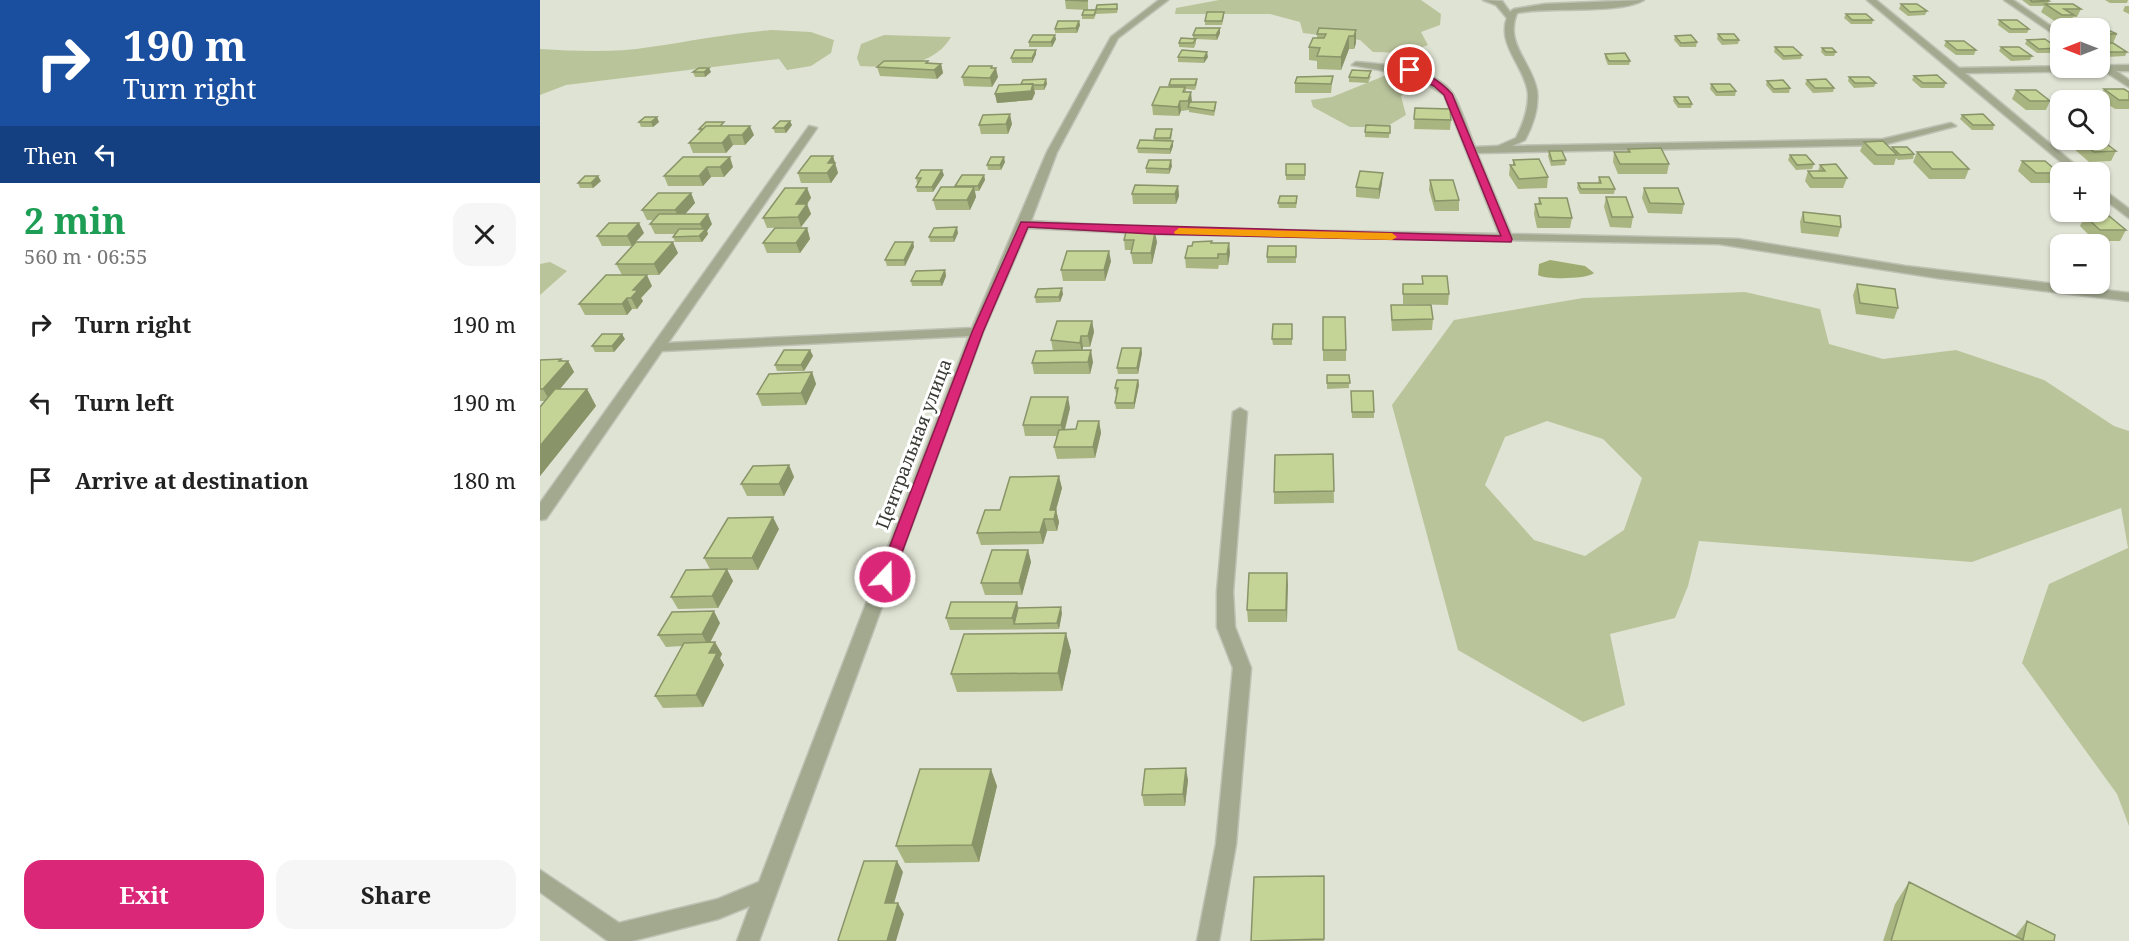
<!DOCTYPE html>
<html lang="en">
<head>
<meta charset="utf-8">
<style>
	body { margin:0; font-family:"Noto Serif",serif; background:#f6f6f6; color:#222; height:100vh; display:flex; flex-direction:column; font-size:22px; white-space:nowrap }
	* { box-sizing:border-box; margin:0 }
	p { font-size:20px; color:#767676 }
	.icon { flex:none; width:33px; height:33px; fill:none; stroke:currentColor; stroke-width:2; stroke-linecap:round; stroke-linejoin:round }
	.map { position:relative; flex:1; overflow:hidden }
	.drawer { display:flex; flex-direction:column; background:#fff; width:540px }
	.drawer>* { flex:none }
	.banner { background:#1a4fa0; color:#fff; overflow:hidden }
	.needle { width:39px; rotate:270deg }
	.buttons { position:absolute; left:1510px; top:18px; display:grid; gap:12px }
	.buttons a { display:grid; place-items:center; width:60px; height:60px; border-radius:12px; background:#fff; box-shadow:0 2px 4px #0004; font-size:30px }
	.pin { position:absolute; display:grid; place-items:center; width:51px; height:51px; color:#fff; margin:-26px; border:3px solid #fff; border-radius:50%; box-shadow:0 2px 6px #0007 }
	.me { position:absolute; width:66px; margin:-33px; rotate:21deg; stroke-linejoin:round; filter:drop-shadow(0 0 4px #0008) }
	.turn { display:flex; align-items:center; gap:21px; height:126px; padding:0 24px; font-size:27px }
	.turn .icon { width:78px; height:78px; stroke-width:2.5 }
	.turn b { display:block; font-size:42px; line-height:51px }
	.then { display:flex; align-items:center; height:57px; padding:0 24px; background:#0003; gap:12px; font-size:22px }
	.round { display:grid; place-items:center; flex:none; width:63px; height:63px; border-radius:18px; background:#f6f6f6 }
	.headline { display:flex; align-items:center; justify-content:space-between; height:102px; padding:0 24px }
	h1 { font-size:36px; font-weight:700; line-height:45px; color:#1e9e55 }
	.primary-button { display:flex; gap:12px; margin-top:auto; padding:12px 24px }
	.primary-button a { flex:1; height:69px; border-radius:18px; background:#db2777; color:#fff; font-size:24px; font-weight:700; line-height:69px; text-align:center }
	.primary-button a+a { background:#f6f6f6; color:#222 }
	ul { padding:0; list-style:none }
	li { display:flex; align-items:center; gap:18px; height:78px; padding:0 24px }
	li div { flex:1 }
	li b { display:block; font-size:22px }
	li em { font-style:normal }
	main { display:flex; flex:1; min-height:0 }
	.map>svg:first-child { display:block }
</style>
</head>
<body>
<main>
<section class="drawer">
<div class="banner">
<div class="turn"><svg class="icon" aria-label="right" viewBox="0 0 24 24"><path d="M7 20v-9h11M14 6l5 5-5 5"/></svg><div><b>190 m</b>Turn right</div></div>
<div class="then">Then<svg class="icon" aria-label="left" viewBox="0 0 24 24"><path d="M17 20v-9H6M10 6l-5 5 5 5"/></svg></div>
</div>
<div class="headline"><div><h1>2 min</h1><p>560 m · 06:55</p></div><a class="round"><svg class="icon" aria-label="close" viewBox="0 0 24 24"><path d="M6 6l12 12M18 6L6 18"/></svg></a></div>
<ul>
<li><svg class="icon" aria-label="right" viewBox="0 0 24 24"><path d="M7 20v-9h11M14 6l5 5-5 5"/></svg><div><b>Turn right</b></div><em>190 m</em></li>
<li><svg class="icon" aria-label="left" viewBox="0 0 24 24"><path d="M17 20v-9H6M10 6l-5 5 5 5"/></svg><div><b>Turn left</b></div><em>190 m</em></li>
<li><svg class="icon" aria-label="arrive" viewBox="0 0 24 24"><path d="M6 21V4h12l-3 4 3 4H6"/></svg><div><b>Arrive at destination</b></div><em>180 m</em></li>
</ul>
<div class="primary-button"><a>Exit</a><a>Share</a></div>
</section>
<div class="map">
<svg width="1589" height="941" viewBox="0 0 1589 941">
	<rect width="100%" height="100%" fill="#dfe3d3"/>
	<!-- green -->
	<path fill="#bac49b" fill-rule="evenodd" d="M679,0H881L901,14L900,25L881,32L888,45L866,53L833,52L820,40L763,33L760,22L730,14H635L636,8Z
		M232,30L271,32L294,40L291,53L271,66L247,70L239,59L26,85L0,95V49C37,51 73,53 110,47C151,41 191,33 232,30Z
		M344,35L411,37C393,68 352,68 320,66L317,58L321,44Z
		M844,76L870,77L875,86L861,96L866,115L846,127H810L773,107L771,100L792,97Z
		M10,262L27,271L0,295V264Z
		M1205,292L1280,309L1289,344L1343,359L1416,350L1504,380L1574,426L1589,431V826L1577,794L1482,663L1509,584L1588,548L1581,508L1432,562L1159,541L1148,586L1135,618L1070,634L1085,705L1043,722L918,650L852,405L914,320L1043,298ZM1007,421L1063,439L1102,478L1084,530L1045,556L994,540L945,485L965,437Z"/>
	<!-- water -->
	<path fill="#9eac71" d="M1010,260L1045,266L1054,273C1047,279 1007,280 998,275L999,264Z"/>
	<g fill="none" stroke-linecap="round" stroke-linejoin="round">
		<defs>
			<path id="minor" d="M619,0H628L578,38L517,152L491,221L612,228L959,234L904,95L873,76L812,65L816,62C843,64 896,68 913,94C922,110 928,130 935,147L958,146L976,138C983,124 989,109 988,93C985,67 957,45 967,18L956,5L943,0L962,1L970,12L974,9L1005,4L1104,0C1079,15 1010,6 977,13C964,44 992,62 997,91C999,108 993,125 985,140L972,146L1343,139L1411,123L1416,126L1343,145L937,153L971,234L1198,239L1365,266L1589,293V301L1397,278L1179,244L612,234L488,228L443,332L219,941H197L210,906L178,919L92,941H68L0,892V870L79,923L178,899L219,882L429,336L122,351L6,519L0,520V503L269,126L277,128L128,343L432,328L507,152L571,37Z
				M1327,0H1336L1419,68L1589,65V71H1576L1589,80V87L1564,71L1425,73L1544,172H1533Z
				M1464,0H1473L1521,33V39Z
				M1560,187L1589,209V218L1560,196Z
				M700,408L707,412L693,592L695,627L711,668L696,844L679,941H657L676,844L693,668L677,627V592L693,412Z"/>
		</defs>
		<!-- minor casing -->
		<use href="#minor" stroke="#bec1b3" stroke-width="3"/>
		<!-- minor -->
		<use href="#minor" fill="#a2a98f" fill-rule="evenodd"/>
	</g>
	<!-- wall -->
	<path fill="#a9b581" d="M525,0H548V10L526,9Z
		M1482,0H1507L1509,1L1508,4L1541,9L1537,17H1533L1530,24H1519L1501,12L1504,6H1490Z
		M1565,0H1588L1587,3H1570Z
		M1361,4L1387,11L1385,15L1368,16L1359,9Z
		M1585,6H1589V14L1583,11Z
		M578,8L577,13L556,14L554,19H542V15L544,10Z
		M1306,14L1333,20L1332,24H1311L1304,18Z
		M684,16L682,25H665V21Z
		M1459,20L1489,29L1487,33H1469L1458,25Z
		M539,21L540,25L537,33H515V29Z
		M1535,24H1554L1577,34L1573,43H1560V28H1533Z
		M680,28V33L677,40L656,39V43L654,48L639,47V43L653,39V35Z
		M816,30V43L814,49H809L801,70L777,69V61L769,60V47L777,38V34Z
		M1178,34L1199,40L1198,44L1182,45L1177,39Z
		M1135,36L1157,42L1156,47H1140L1134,40Z
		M516,39L512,47H489V42Z
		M1487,40L1518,48L1516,53H1497L1485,44Z
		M1406,41L1436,50L1434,55H1416L1404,46Z
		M1560,43L1587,52L1585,56L1566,57L1560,53Z
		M1235,47L1262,55L1261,59L1243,60L1234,52Z
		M1461,47L1492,56L1490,60L1471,61L1459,51Z
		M1282,48L1296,52L1294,56H1285L1281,52Z
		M496,50V54L492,63H472L471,58Z
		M1065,54L1090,61L1089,65H1068L1065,58Z
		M638,57H668L664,63L638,62Z
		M388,61L389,63L401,64L403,73L397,79L340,76L337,67Z
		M452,68L458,77L452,87L424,86L422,77Z
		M153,72H171L165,77H155Z
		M793,76L791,93H755V83Z
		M831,76L828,83L809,82V77Z
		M1374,76L1406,83L1404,88H1381L1372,80Z
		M1309,77L1336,83L1334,87L1314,88L1308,81Z
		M506,79L507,84L504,90H494L495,93L492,100L457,103L455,94L481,84Z
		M657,79V84L655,90L646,89V92L652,102H676V107L674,116L649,112V110L641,111L639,116L613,115L612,105L629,87V85Z
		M1267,80L1294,88L1293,92L1273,93L1265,84Z
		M1227,81L1250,88L1249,93H1233L1226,85Z
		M1171,84L1196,91L1195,96H1176L1170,89Z
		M1564,89L1589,92V109H1575L1559,98Z
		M1476,90L1510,101L1506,110H1486L1472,99Z
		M1134,97L1152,104L1151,108H1138L1133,101Z
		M875,108L911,120L910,130L874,129Z
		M1422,115L1454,125L1453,130H1432L1420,119Z
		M99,122H119L113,127H101Z
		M472,124L468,134H441L439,125Z
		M252,125L246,133H235L233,128Z
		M185,126L214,135L205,145H193L186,153H153L149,143L160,132L159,129Z
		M850,126L849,138L825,137V132Z
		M632,129V134L631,141L633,146L630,154L598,153L597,148L614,141V138Z
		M1538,140H1560L1576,151L1571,161L1549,162L1533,148Z
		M1324,142L1352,149V147L1374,154L1373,159L1358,160L1356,158L1354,165H1334L1320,151Z
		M1088,149L1129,164L1127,174H1078L1073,162L1074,152H1087Z
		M1009,151L1026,160L1025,165L1011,166L1008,156Z
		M1377,152L1429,169L1425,179H1389L1373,162Z
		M1250,155L1274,164L1272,169L1256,170L1248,160Z
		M293,156L298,173L291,183H261L258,173Z
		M143,157L193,167L184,177H171L163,186H128L124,176Z
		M973,160L1008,177L1007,188L978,189L969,175L970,165H973Z
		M1482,161L1519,173L1514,183H1491L1478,171Z
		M465,162L461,170H448L447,165Z
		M765,164V180H746V175Z
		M1280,165L1307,178L1303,188H1270L1265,181L1268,171H1278Z
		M632,166L629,174L606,173V168Z
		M404,175L393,192H377L376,187L378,183H377L376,178Z
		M444,175L445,180L439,191H435L436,197L430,210H396L393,200L415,187V186Z
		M1059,177L1075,189L1074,194H1040L1037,188L1038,183H1058Z
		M890,180L919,200V211H895L889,190Z
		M61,181L53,188H40L38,183Z
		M842,183L839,199L816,197V187Z
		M638,186L639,196L636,204H593L592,194Z
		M267,188L271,198L267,204L271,214L261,227L227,228L223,218Z
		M1104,188L1144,204L1142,214L1108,213L1102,198Z
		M151,193L155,203L145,214L172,224L167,231L168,234L162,242H135L133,237L135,234H115L110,224L114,220H107L102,210Z
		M1066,197L1093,217L1091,228L1070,227L1064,207Z
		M999,198L1032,218L1030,228H997L994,214L995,204H998Z
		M757,201L756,208H739L738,203Z
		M1263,212L1301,227L1298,237L1261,233L1260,222Z
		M1545,216L1586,230L1580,241H1555L1540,226Z
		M267,228L270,239L260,253H227L223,243Z
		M586,232L617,242L612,264H593L591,253L592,250H585L584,240Z
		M104,233L92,246H62L57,236Z
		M418,233L414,242H390L389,237Z
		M672,241V243H689L690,253L688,265H679L678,269L646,268L645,258L652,246Z
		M373,242L374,247L365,266H347L345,260Z
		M756,246V263H727V257Z
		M138,253L119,275H82L76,264Z
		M571,261L565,281H523L521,270Z
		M405,270L406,276L402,286H372L371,281Z
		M882,276L909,294L908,305L863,304V284H882Z
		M1317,284L1358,308L1354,319L1316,314L1313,295Z
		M112,286L101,298L103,301L97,309H92L87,315H45L39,304Z
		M523,294L520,302L496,303L495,297Z
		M851,305L893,319L892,330L852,331L851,316Z
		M783,317L806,350V361H783Z
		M552,321L554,332L550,347H543L542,350L553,362L550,374H494L492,363L513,351L511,340Z
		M752,324V345H733L732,339Z
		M85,339L74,352H55L52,346Z
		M601,348L602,353L598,374H578L577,368Z
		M270,350L273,356L264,371H237L235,365Z
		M0,360L28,361L34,372L20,389H47L56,406L0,476V407L5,401H0Z
		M272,372L276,384L266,405L222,406L217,394Z
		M787,375H809V388L787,389Z
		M598,380L599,385L594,409H576L575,403L577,394H576L575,388Z
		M811,391L834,412V418H812Z
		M530,408L525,430L536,429L559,421L561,433L555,458L517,459L514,447L517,436H485L483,425Z
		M793,454L794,503L734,504V492Z
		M249,465L254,477L244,496H207L201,484Z
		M522,488L516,510L519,522L517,531H507L503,544L441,545L437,533L460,510Z
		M239,529L218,570H187L193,581L178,608L138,609L131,597L170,569L164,558Z
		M488,550L491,562L482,595H445L441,583Z
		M747,573V622H708L707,610Z
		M478,608L522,613L519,629L410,630L406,618Z
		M180,623L170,643L182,654L180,658L184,665L163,707L123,708L115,696L142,646L126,647L118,635Z
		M531,651L522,691L417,692L411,674Z
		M648,780L645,806H604L602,795Z
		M457,786L439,862L365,863L356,846Z
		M784,876V941H711Z
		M1369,882L1475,936L1487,921L1514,941H1343L1355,904Z"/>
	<!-- shaded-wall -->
	<path fill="#899469" d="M539,21L540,25L537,33L536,28Z
		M680,28V33L677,40L676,35Z
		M816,30V43L814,49V36Z
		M515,35L516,39L512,47L511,42Z
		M809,36V49L801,70V57Z
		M496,50V54L492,63V58Z
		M667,52L668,57L664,63V58Z
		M401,64L403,73L397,79L394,70Z
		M452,66L453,73L456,68L458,77L452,87L450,78L451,68Z
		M169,68L171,72L165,77L164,72Z
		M506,79L507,84L504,90V85Z
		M493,84L495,93L492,100L457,103L455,94Z
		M651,92L652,102L648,107V111V101Z
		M640,101L641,111L639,116L638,107Z
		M470,114L472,124L468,134L466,124Z
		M117,117L119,122L113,127L111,122Z
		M250,121L252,125L246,133L244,128Z
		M210,126L214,135L205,145L202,135Z
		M189,135L193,145L186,153L182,143Z
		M633,141V146L630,154V149Z
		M293,156L298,173L291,183L287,173L288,163Z
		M190,157L193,167L184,177L180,167Z
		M464,157L465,162L461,170L460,165Z
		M631,160L632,166L629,174V169Z
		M167,167L171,177L163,186L159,176Z
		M402,170L404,175L393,192L392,187Z
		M843,173L842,183L839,199V189Z
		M444,175L445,180L439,191L438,186Z
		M58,176L61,181L53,188L51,183Z
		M638,186L639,196L636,204L635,194Z
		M434,187L436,197L430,210L427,200Z
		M267,188L271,198L260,214L256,204Z
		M151,193L155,203L140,220L135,210Z
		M267,204L271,214L261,227L258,217Z
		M168,214L172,224L167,231L168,234L162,242L159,236L164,232L160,224Z
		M99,223L104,233L92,246L87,236Z
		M417,227L418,233L414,242L413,237Z
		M267,228L270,239L260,253L256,243Z
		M615,232L617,242L612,264L611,253Z
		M133,242L138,253L119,275L114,264Z
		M373,242L374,247L365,266L364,260Z
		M689,243L690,253L688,265L687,254Z
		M569,251L571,261L565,281L564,270Z
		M405,270L406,276L402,286L400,281Z
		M107,275L112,286L101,298L103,301L97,309L91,298L93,290Z
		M522,288L523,294L520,302L519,297Z
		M87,298L92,309L87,315L82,304Z
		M552,321L554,332L550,347L548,336Z
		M82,334L85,339L74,352L72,346Z
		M541,336L543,347L542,354L540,343Z
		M601,348L602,353L598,374L597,368Z
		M270,350L273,356L264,371L261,365Z
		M551,350L553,362L550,374L548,362Z
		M21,359L25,364L28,361L34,372L10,401L3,389Z
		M272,372L276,384L266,405L261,393Z
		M598,380L599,385L594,409V403Z
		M47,389L56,406L0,476V446Z
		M528,397L530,408L523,436L521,425Z
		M559,421L561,433L555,458L553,447Z
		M249,465L254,477L244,496L239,484Z
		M519,476L522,488L514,517L516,510L519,522L517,531L510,510Z
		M233,517L239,529L218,570L212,558Z
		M504,519L507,531L503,544L500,532Z
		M488,550L491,562L482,595L479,583Z
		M187,569L193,581L178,608L172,596Z
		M747,573L748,585L747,622L746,610Z
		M477,602L480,614L474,624L472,618Z
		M521,607L522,613L519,629L517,623Z
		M174,611L180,623L168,646L162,634Z
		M526,633L531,651L522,691L518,673Z
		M175,642L182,654L180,658L184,665L163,707L156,695L169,653Z
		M646,768L648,780L645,806L643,794Z
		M451,769L457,786L439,862L432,845Z
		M357,861L363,872L351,914L345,903Z
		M358,903L364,914L356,941H347Z"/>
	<!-- building -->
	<path fill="#c4d396" stroke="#899469" stroke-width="1.5" d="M525,0H547V1Z
		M1490,0H1507L1509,1L1492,2Z
		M577,4V9H556L557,5Z
		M1361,4H1377L1387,11L1370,12Z
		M1505,4H1533L1541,9H1524L1534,15H1522Z
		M544,10H556L554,15H542Z
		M667,12H684L682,21H665Z
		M1306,14H1326L1333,20H1312Z
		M1459,20H1477L1489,29H1471Z
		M518,21H539L536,28L515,29Z
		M1535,24H1554L1577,34H1560V28H1541Z
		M656,28H680L676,35H653Z
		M779,28L816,30L814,36H809L801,57L777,56L780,48L769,47L773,38H784L786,34H777Z
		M1178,34H1194L1199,40H1183Z
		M493,35H515L511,42H489Z
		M1151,35L1157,42L1141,43L1135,36Z
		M641,38L656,39L653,43H639Z
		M1505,39L1518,48L1499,49L1487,40Z
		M1406,41H1424L1436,50H1417Z
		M1560,43H1573L1587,52H1568L1560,47Z
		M1235,47H1253L1262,55L1244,56Z
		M1461,47H1479L1492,56H1473Z
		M1282,48H1292L1296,52H1286Z
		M475,50H496L492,58H471Z
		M642,50L667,52L664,58L638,57Z
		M1085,53L1090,61H1069L1065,54Z
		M344,61H388L386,63L401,64L394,70L337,67Z
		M429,66H452L451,68H456L450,78L422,77Z
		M159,68H169L164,72H153Z
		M812,70L831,71L828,78L809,77Z
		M1397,75L1406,83H1383L1374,76Z
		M793,76L791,84L755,83L757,77Z
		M1309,77H1329L1336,83H1315Z
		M506,79L504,85H493V84H481L483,80Z
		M631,79H657L655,85H629Z
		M1286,79L1294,88H1275L1267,80Z
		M1243,80L1250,88L1234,89L1227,81Z
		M493,84L491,91L455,94L459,85Z
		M1171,84H1190L1196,91L1177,92Z
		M620,87H645L643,92H651L648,101H640L638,107L612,105Z
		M1564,89H1584L1589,92V100H1579Z
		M1476,90H1496L1510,101H1490Z
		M1134,97H1148L1152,104H1139Z
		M650,102H676L674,111L648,107Z
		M875,108L910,109L911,120L874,119Z
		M470,114L466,124L439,125L443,115Z
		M1443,114L1454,125H1433L1422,115Z
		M105,117H117L111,122H99Z
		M240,121H250L244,128H233Z
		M166,122H184L180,126H166L163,129H159Z
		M826,125L850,126V133L825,132Z
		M166,126H210L202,135H189L182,143H149Z
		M616,129H632L630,138H614Z
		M1560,139L1576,151L1554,152L1539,140H1560Z
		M600,140L633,141L630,149L597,148Z
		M1343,141L1357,155H1337L1324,142Z
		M1352,147H1367L1374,154L1360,155Z
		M1121,148L1129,164H1080L1074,152H1090L1088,149Z
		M1009,151H1022L1026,160L1012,161Z
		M1377,152H1412L1429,169H1392Z
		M1250,155H1266L1274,164L1257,165Z
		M271,156H293L288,163H295L287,173H258Z
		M143,157H190L180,167H167L159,176H124Z
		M451,157H464L460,165H447Z
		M999,159L1008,177L979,179L970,165H975L973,160Z
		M609,160H631L629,169L606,168Z
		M1482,161H1505L1519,173H1496Z
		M746,164H765V175H746Z
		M1296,164L1307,178H1273L1268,171H1285L1280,165Z
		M381,170H402L392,187H376L381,178H376Z
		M820,171L843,173L839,189L816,187Z
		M422,175H444L438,186H415Z
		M45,176H58L51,183H38Z
		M1059,177H1069L1075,189H1041L1038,183H1061Z
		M890,180H913L919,200L895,201Z
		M595,185L638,186L635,194H592Z
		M401,187H434L427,200H393Z
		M245,188H267L256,204H267L258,217L223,218Z
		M1104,188H1138L1144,204L1110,203Z
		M118,193H151L135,210H102Z
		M740,196H757L756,203H738Z
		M1066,197H1086L1093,217H1072Z
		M999,198H1027L1032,218L999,217L995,204H1001Z
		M1263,212L1300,216L1301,227L1264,222Z
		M119,214H168L160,224H110Z
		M1545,216H1569L1586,230H1560Z
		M69,223H99L87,236H57Z
		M417,227L413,237H389L394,228Z
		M235,228H267L256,243H223Z
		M139,229H166L159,236L133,237Z
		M586,232H615L611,253H591L594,240H584Z
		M672,241L671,243H689L687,254H678V258H645L648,246H652L653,242Z
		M96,242H133L114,264H76Z
		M355,242H373L364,260H345Z
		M728,246H756V257H727Z
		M527,251H569L564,270H521Z
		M405,270L400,281H371L376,271Z
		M66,275H107L93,290H98L91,298H87L82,304H39Z
		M882,276H907L909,294H863V284H883Z
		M1317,284L1355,289L1358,308L1320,303Z
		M522,288L519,297H495L498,289Z
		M851,305H891L893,319L852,320Z
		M783,317H805L806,350H783Z
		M517,321H552L548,336H541L540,343L511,340Z
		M733,324H752V339H732Z
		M62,334H82L72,346H52Z
		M582,348H601L597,368H577Z
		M244,350H270L261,365H235Z
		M551,350L548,362L492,363L496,351Z
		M21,359L19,361H28L3,389H0V360Z
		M272,372L261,393L217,394L229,374Z
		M787,375H809L810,383H787Z
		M577,380H598L594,403H575L578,388H575Z
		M15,389H47L0,446V407Z
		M811,391H833L834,412H812Z
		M491,397H528L521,425H483Z
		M538,421H559L553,447H514L519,430L536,429Z
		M793,454L794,491L734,492L735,455Z
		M249,465L239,484H201L213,466Z
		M519,476L510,510H516L514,519H504L500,532L437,533L445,510H460L470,477Z
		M233,517L212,558H164L188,518Z
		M452,550H488L479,583H441Z
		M187,569L172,596L131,597L146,570Z
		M709,573H747L746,610H707Z
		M411,602H477L472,618H406Z
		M521,607L517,623L474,624L478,608Z
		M174,611L162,634L118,635L132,612Z
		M526,633L518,673L411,674L424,634Z
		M175,642L169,653H177L156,695L115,696L144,643Z
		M646,768L643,794L602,795L605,769Z
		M380,769H451L432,845L356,846Z
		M324,861H357L345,903H358L347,941H300L298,940Z
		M784,876V939L711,941L714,877Z
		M1369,882L1483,940L1487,921L1515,935L1514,941H1351Z"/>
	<!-- route -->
	<path fill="#db2777" stroke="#8e194d" stroke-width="1.5" d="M867,69C882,68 902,83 912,94L972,239L971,242L612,234L488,227L443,332L353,577L345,582L340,581L338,577L432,332L481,222L961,236L904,95L894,86L867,72Z"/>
	<!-- slow -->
	<path fill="#f59e0b" d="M639,228L852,233L857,237L852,240L635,234L634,232Z"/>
	<g text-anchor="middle" stroke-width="6" stroke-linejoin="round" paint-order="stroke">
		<!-- street labels -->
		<g font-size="18" fill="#393b35" stroke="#fff">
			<text transform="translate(374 444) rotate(-69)" y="6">Центральная улица</text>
		</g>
	</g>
</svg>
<div class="buttons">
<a><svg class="needle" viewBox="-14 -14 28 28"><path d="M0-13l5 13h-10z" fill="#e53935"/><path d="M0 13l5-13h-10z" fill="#767676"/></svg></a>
<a><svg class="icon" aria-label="search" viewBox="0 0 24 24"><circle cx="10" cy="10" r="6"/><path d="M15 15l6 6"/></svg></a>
<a>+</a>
<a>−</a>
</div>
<div class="pin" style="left:870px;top:70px;background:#d93025"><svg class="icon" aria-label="arrive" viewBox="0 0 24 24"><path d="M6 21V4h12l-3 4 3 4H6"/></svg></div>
<svg class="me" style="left:345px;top:577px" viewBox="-20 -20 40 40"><circle r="17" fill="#db2777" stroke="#fff" stroke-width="3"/><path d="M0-11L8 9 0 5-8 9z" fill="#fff"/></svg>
</div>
</main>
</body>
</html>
